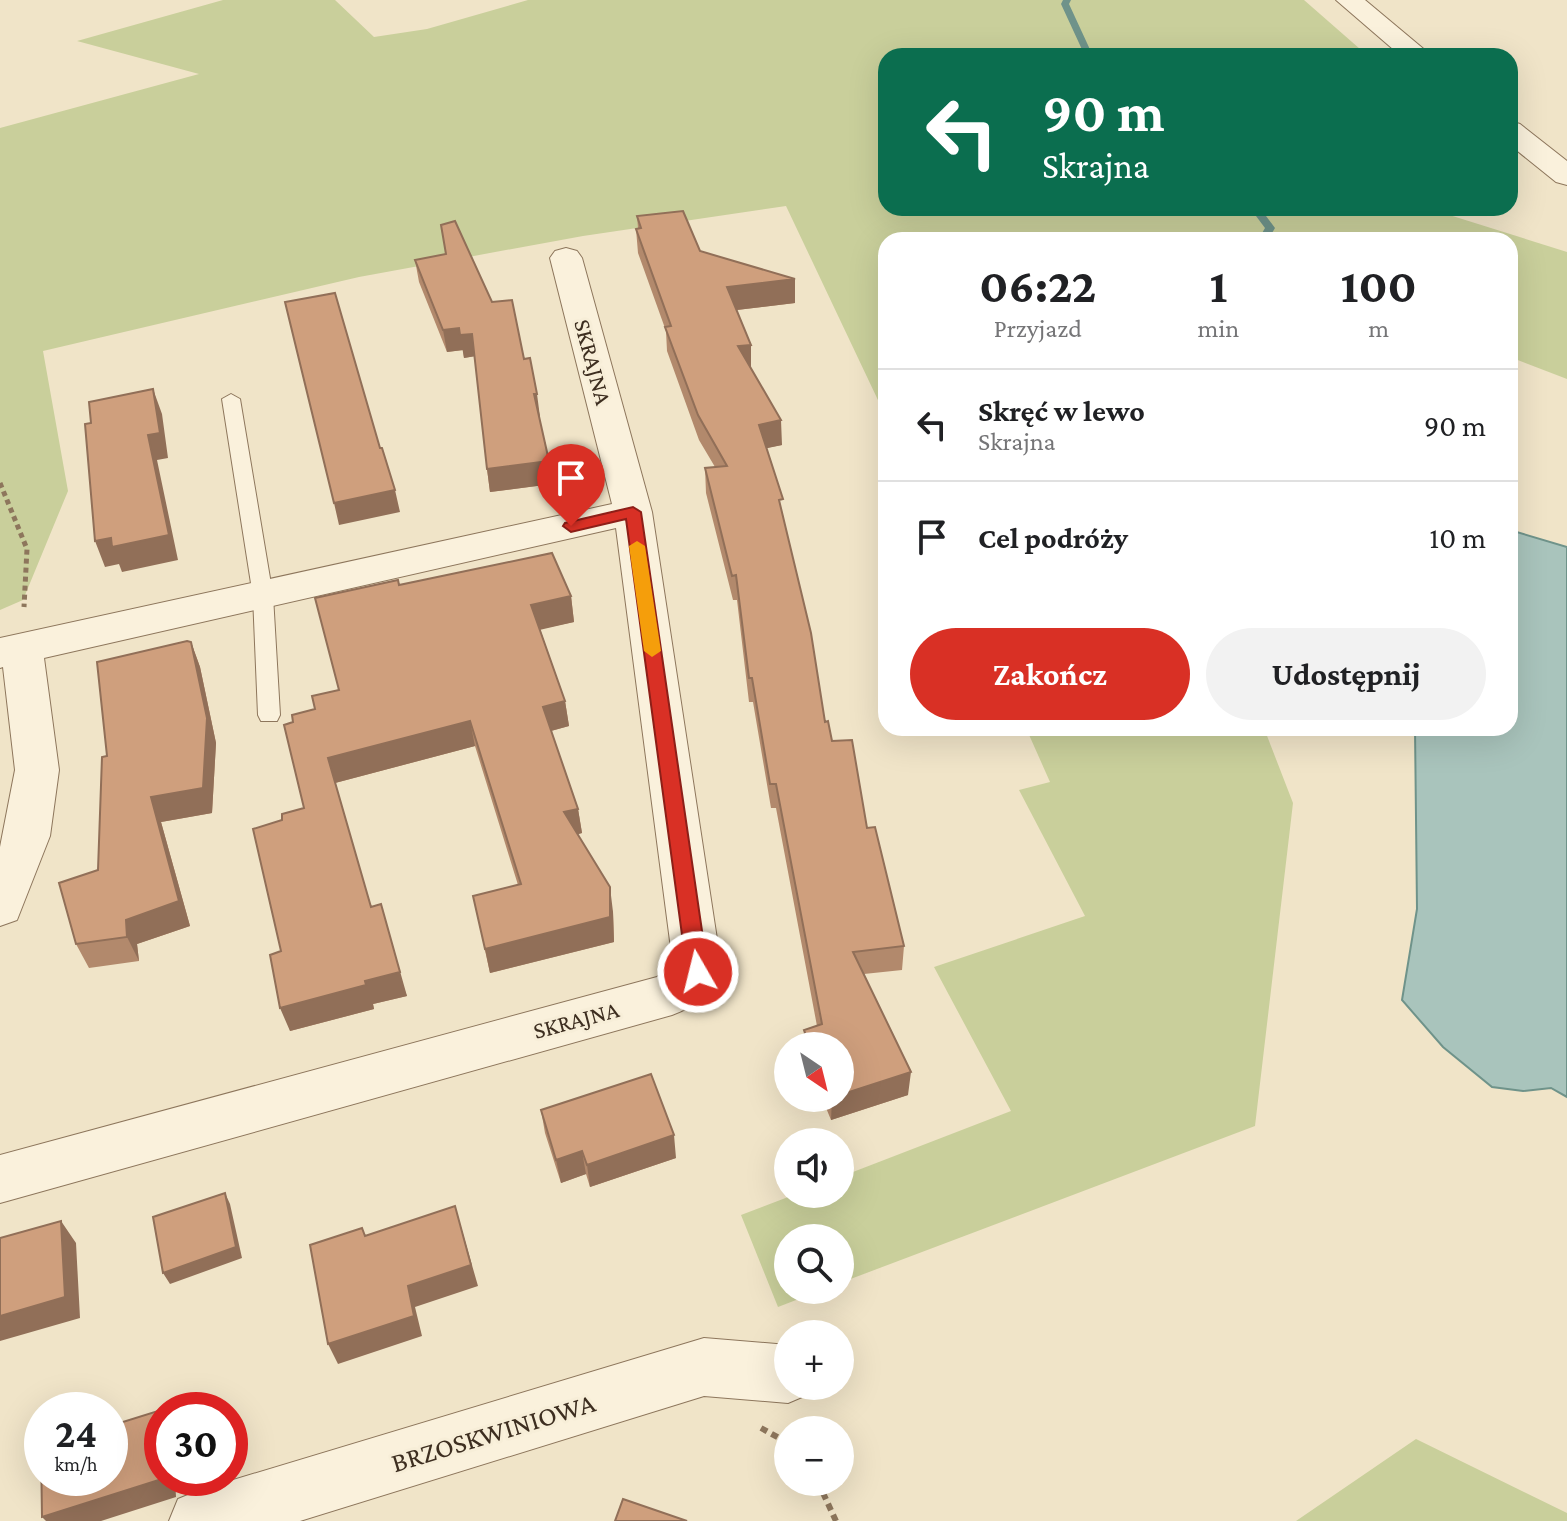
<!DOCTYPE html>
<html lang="pl">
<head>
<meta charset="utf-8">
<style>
	body { margin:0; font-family:"Crimson Pro",serif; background:#f2f2f2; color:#202124; height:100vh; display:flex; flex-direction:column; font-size:30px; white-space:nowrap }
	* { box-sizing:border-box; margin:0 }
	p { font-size:26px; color:#757577 }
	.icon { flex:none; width:44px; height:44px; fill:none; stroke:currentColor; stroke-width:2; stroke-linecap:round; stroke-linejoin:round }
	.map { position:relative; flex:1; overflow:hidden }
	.drawer { position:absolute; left:878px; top:232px; width:640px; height:504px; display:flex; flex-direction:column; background:#fff; border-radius:24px; box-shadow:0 8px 32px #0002 }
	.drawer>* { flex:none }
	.guide { position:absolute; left:878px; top:48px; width:640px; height:168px; border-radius:24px; box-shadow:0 8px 32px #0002; background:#0b6e4f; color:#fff; overflow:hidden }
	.needle { width:52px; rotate:145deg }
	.controls { position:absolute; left:774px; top:1032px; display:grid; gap:16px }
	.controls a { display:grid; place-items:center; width:80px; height:80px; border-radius:50%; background:#fff; box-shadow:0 8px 32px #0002; font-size:40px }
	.speed { position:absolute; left:24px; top:1392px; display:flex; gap:16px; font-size:40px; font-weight:700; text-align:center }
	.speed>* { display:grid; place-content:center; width:104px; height:104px; border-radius:50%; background:#fff; box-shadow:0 8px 32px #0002; line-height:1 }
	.speed small { font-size:20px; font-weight:400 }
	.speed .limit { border:12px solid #d22; background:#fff; color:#111 }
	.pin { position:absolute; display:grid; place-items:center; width:68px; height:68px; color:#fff; margin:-82px -34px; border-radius:50% 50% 50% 0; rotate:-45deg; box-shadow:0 0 8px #0007 }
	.pin .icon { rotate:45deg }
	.me { position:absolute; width:88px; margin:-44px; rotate:352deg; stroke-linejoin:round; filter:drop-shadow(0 0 6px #0008) }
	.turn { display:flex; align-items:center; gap:28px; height:168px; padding:0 32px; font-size:36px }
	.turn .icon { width:104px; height:104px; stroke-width:2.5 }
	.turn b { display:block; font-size:56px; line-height:68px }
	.eta { display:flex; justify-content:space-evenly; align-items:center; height:136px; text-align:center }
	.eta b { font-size:48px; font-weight:700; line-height:56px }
	.button { display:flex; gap:16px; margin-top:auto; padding:16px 32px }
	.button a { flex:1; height:92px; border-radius:48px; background:#d93025; color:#fff; font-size:32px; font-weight:700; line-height:92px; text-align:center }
	.button a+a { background:#f2f2f2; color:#202124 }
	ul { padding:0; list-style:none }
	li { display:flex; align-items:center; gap:24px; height:112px; padding:0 32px; border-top:2px solid #e0e0e0 }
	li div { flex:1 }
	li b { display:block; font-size:30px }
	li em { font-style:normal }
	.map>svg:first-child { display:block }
</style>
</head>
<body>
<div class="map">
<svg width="1567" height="1521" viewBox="0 0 1567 1521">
	<rect width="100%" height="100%" fill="#f0e4c8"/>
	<!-- green -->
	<path fill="#c9cf9b" d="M223,0H335L374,37L427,29L528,0H1304L1368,56H886V208H1427L1567,252V379L1510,357V240H886V417L786,206L583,236L359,277L43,351L68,491L23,600L0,610V128L199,74L77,41Z
		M1026,728H1264L1293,803L1255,1126L840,1283V1238H788V1290H822L778,1307L741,1215L796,1194H840V1177L1011,1111L934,967L1085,916L1019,790L1050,782Z
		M1416,1439L1567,1513V1521H1296Z"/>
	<!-- water -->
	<path fill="#a9c4bc" stroke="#6f938a" stroke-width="2" d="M1510,530L1567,547V1097L1551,1088L1523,1091L1492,1087L1443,1047L1402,1000L1417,909L1415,728H1510Z"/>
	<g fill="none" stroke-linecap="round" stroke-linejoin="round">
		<!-- stream -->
		<path fill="#6f938a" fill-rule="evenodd" d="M1063,0H1071L1069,4L1093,56H1085L1061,4Z
			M1250,208H1260L1275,228L1268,240H1258L1265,228Z"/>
		<defs>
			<path id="service" d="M231,394L240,399L273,596L280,715L277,721H261L258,715L253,596L222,399Z"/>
			<path id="minor" d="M566,248L577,251L582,258L652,512L722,972C712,993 694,1007 672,1015L0,1203V1155L657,977L673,964L616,528L44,658L59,770L50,836L17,920L0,926V847L15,770L3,667L0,668V638L612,504L550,258L555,251Z
				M704,1338L788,1345V1386H812L809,1394L788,1403L704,1396L300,1521H169L178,1499L200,1490Z"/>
			<path id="tertiary" d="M1336,0H1365L1432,56H1401Z
				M1510,121L1520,124L1567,161V185L1556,182L1510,145Z"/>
		</defs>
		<!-- service casing -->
		<use href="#service" stroke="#8d765c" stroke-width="2"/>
		<!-- minor casing -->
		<use href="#minor" stroke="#8d765c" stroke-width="2"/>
		<!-- tertiary casing -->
		<use href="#tertiary" stroke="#8d765c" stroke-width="2"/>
		<!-- path-far1 -->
		<path stroke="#8d765c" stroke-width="5" stroke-dasharray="5 4" stroke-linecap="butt" d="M0,483L27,549L24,607"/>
		<!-- path -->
		<path stroke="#8d765c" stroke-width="6" stroke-dasharray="7 5" stroke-linecap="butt" d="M761,1428L788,1443
			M818,1482L836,1521"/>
		<!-- service -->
		<use href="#service" fill="#faf1dc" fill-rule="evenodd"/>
		<!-- minor -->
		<use href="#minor" fill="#faf1dc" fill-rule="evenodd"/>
		<!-- tertiary -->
		<use href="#tertiary" fill="#faf1dc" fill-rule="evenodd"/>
	</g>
	<!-- wall -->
	<path fill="#b2896c" d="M637,216L795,303L737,310L751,368L782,445L766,448L783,515L825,722L867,828L904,946L902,970L864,974L908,1095L831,1120L822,1098H840V1046H803L804,1030L817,1026L776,808H771L753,702H749L737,600H733L706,493L705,468L715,467L699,440L667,351L666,331L638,253L636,229L638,228Z
		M415,260L492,302L524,359L540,417H539L549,461L552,484L490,492L487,469L475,356L464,358L463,350L447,352L419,282Z
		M399,585L571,596L574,622L540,629L565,701L569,726L551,731L578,809L582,833L578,834L613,912L614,942L490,973L473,896L518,885L475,746L335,783L371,907L407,996L373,1004L374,1009L290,1031L281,951L282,820L304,808L293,722L315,709L339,690Z
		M191,642L200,667L216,743L212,813L161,822L190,926L137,944L139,961L89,968L76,944L98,870L107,756Z
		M541,1110L676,1158L590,1187L586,1174L561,1183L545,1133Z"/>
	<!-- shaded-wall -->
	<path fill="#916f58" d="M795,279V303L728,311L727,287Z
		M459,328L463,350L447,352L443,330Z
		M472,334L476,356L464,358L460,335Z
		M751,345V369L738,346Z
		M153,389L162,414L168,458L157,460L178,560L122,572L119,564L105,567L95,541L148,435Z
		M534,394H537L540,417H537Z
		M781,420L782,445L759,450V425Z
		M549,461L552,484L490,492L487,469Z
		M395,490L400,512L339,525L334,503Z
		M571,596L574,622L535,631L531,605Z
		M191,642L200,667L216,743L212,813L161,822L190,926L137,944L139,961L127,937L126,920L151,797Z
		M565,701L569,726L547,732L543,707Z
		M470,721L475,746L335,783L328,758Z
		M578,809L582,833L568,837L564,812Z
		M610,887L613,912L614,942L490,973L485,949Z
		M381,904L407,996L373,1004L374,1009L290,1031L280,1008L365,981Z
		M911,1072L908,1095L831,1120L832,1098H840V1095Z
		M674,1135L676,1158L590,1187L587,1165Z
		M582,1151L586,1174L561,1183L556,1160Z
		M225,1193L230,1204L242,1258L170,1284L163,1273Z
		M455,1206L478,1286L415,1307L422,1336L338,1364L328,1344L408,1286Z
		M61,1221L76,1243L80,1318L0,1341V1316Z
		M161,1410L162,1412V1478H175L176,1497L101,1521H46L42,1517Z"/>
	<!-- building -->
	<path fill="#cf9f7d" stroke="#916f58" stroke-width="2" d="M683,211L700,251L795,279L727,287L751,345L738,346L781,420L759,425L783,499L779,500L811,633L825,722L828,721L832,741L852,740L867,828L875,827L904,946L853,952L911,1072L840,1095V1046H810L804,1030L822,1024L776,784H770L752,678H749L736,575L732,576L705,468L727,466L698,415L665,327L671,326L636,229L641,228L637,216Z
		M455,221L492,302L512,300L524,359L530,358L537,394H534L549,461L487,469L472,334L460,335L459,328L443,330L415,260L446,254L441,225Z
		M335,293L380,448H382L395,490L334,503L285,302Z
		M153,389L160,433L148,435L169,535L112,547L111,538L95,541L85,424L91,423L89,402Z
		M552,553L571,596L531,605L565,701L543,707L578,809L564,812L610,887V917L485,949L473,896L521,884L470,721L328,758L371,907L381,904L400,972L365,981L366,985L280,1008L270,955L281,951L253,829L282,820V814L304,808L284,725L293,722L292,715L315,709L312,696L339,690L315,598L398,580L399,585Z
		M187,641L191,642L207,718L203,788L151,797L179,901L126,920L127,937L76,944L59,883L98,870L102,757L107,756L97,662Z
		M651,1074L674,1135L587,1165L582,1151L556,1160L541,1110Z
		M225,1193L236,1247L163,1273L153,1217Z
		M455,1206L471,1265L408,1286L414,1316L328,1344L310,1245L362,1228L365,1236Z
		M61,1221L65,1297L0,1316V1238Z
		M161,1410L162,1479L42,1517L41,1447H42V1478H110V1426Z
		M623,1499L687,1521H615Z"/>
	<!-- route -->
	<path fill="#d93025" stroke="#8d1f18" stroke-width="2" d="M633,507L641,512L708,972L705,978L698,981L690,978L687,972L626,519L571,532L563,526L565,523Z"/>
	<!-- slow -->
	<path fill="#f59e0b" d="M637,541L645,546L661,651L652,657L644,651L629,546Z"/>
	<g text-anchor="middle" stroke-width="6" stroke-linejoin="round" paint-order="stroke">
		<!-- street labels -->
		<g font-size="24" fill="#3d2e20" stroke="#f7eed8">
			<text transform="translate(593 362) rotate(75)" y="8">SKRAJNA</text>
			<text transform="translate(576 1020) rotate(-15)" y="8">SKRAJNA</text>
		</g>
		<!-- near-street labels -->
		<g font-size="28" fill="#3d2e20" stroke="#f7eed8">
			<text transform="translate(493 1432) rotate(-17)" y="10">BRZOSKWINIOWA</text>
		</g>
	</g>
</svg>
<div class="controls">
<a><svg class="needle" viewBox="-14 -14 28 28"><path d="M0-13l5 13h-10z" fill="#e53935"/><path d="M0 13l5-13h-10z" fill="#757577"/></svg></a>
<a><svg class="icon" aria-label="sound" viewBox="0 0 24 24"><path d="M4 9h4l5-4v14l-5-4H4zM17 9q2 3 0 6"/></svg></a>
<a><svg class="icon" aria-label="search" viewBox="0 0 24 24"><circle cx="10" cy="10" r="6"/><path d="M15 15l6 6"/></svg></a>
<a>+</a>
<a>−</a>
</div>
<div class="speed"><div>24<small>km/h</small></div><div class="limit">30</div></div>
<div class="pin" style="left:571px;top:526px;background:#d93025"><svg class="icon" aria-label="arrive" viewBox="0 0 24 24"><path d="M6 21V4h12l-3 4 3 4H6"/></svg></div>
<svg class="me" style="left:698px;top:972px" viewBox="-20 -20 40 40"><circle r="17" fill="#d93025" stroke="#fff" stroke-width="3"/><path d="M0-11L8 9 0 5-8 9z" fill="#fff"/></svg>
<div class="guide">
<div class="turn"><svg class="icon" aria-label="left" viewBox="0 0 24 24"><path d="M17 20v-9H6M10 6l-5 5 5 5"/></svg><div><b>90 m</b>Skrajna</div></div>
</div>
<section class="drawer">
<div class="eta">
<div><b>06:22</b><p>Przyjazd</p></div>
<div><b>1</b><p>min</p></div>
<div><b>100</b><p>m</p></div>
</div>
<ul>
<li><svg class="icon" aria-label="left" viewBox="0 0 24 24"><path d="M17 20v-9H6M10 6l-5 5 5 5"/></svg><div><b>Skręć w lewo</b><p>Skrajna</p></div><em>90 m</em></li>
<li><svg class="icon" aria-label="arrive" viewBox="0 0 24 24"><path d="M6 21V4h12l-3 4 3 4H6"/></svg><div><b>Cel podróży</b></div><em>10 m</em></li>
</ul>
<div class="button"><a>Zakończ</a><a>Udostępnij</a></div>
</section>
</div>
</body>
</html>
